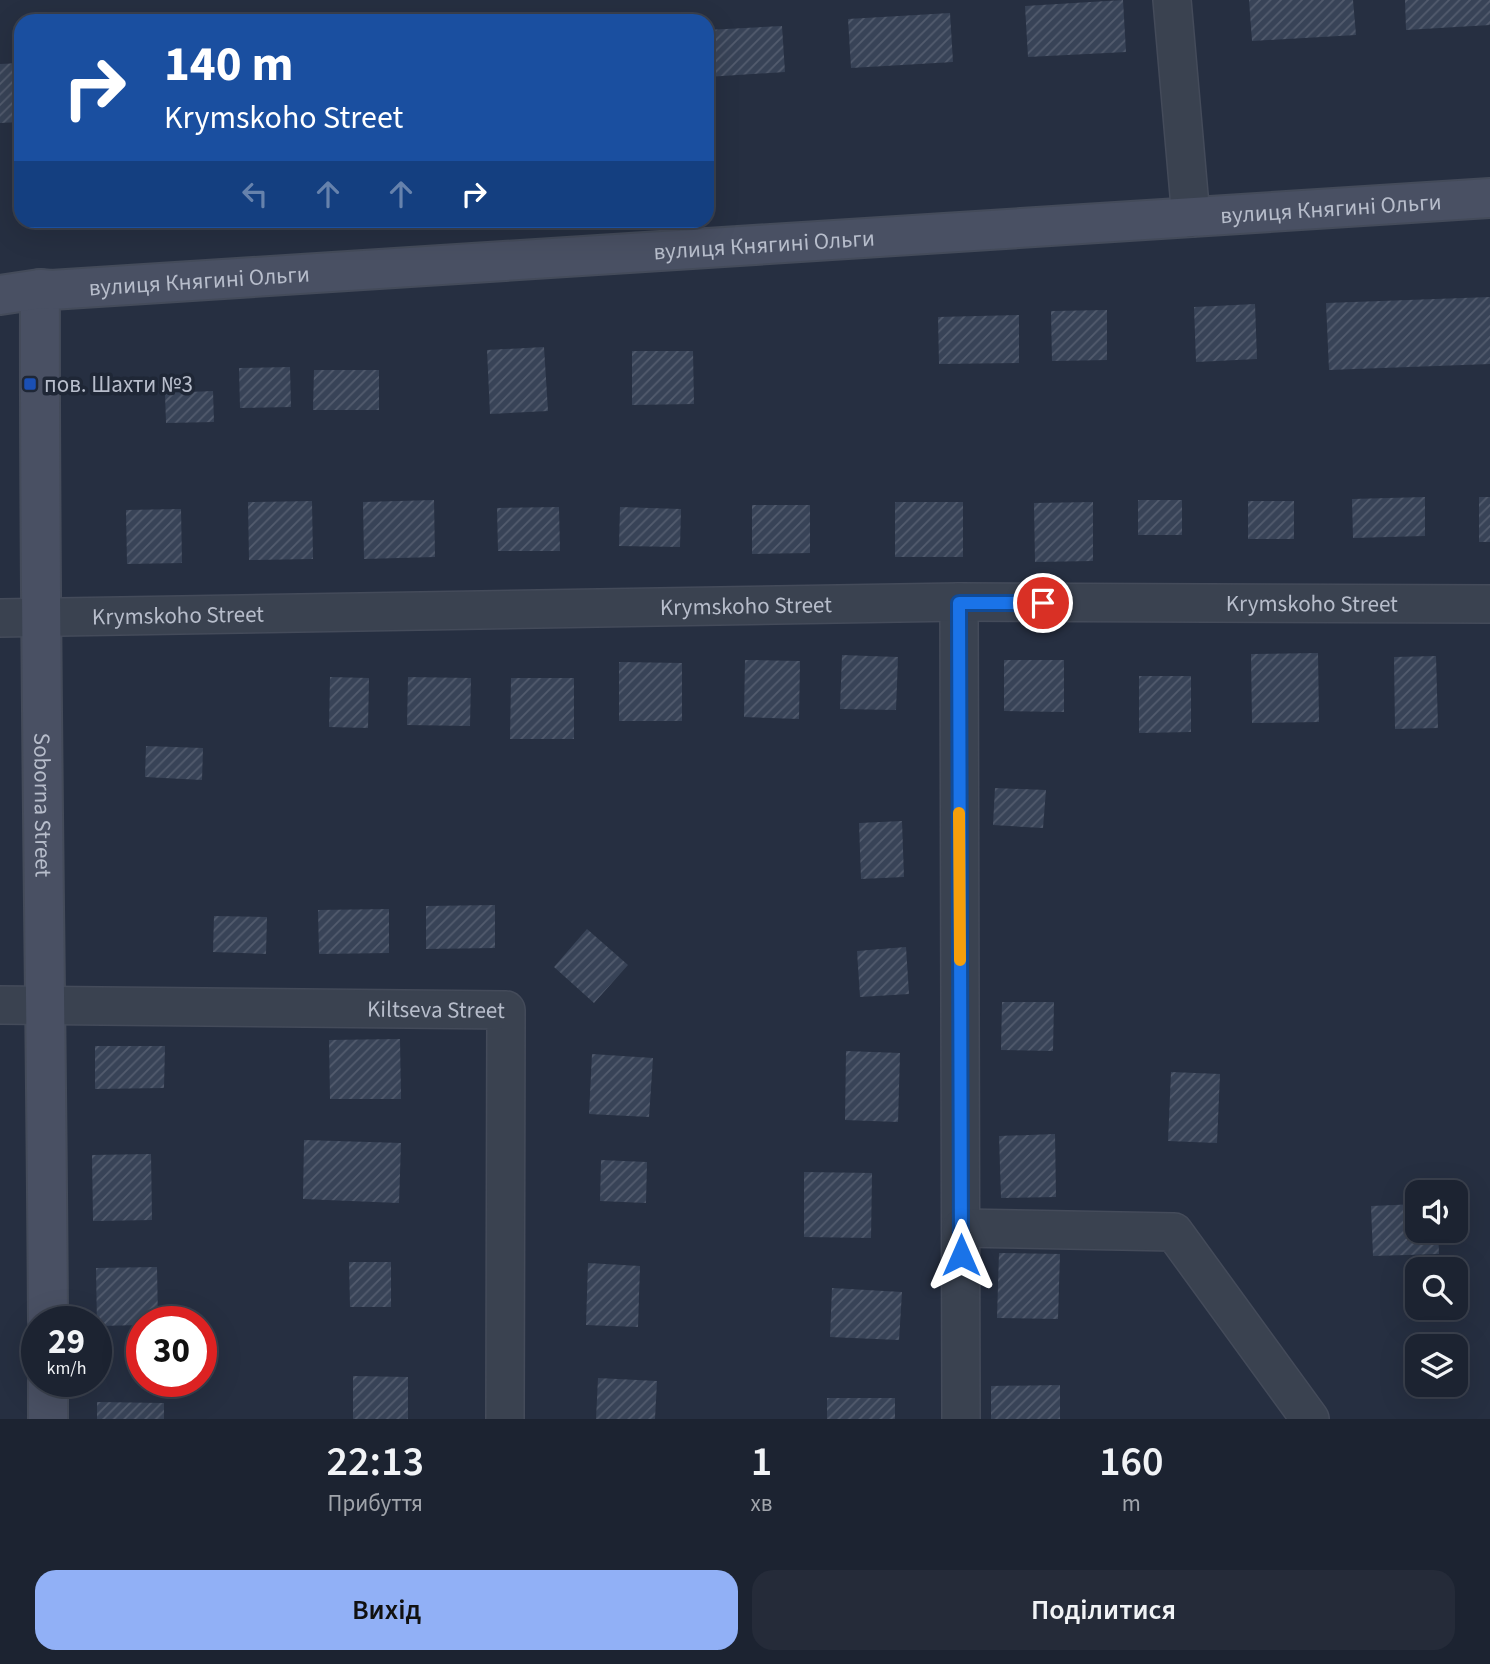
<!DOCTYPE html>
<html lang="uk">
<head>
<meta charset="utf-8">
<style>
	body { margin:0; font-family:"Source Sans 3",sans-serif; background:#252b39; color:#f1f3f6; height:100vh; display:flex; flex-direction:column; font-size:26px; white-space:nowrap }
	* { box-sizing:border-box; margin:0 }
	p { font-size:23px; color:#a0a4ab }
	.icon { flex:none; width:38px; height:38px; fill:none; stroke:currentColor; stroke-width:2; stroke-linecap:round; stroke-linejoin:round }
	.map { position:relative; height:1419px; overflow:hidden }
	.drawer { display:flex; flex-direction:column; background:#1c2331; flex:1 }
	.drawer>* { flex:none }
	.guide { position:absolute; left:14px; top:14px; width:700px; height:214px; border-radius:21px; box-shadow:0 7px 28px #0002,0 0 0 2px #3a404d; background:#1a4fa0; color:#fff; overflow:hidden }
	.controls { position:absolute; left:1405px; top:1180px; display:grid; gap:14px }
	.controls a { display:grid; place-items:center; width:63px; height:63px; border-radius:14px; background:#1c2331; box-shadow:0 7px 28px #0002,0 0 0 2px #3a404d; font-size:35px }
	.speed { position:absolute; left:21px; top:1306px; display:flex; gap:14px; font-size:35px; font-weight:700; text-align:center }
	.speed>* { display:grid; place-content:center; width:91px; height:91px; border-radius:50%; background:#1c2331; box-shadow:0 7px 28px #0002,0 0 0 2px #3a404d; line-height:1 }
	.speed small { font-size:18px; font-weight:400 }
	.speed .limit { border:10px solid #d22; background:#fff; color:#111 }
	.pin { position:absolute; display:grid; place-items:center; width:60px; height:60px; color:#fff; margin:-30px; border:4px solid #fff; border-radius:50%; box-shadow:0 2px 7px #0007 }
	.me { position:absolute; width:77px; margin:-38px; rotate:0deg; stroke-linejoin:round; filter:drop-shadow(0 0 5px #0008) }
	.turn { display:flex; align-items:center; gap:24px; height:147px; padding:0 35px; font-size:32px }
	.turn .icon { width:91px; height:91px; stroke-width:2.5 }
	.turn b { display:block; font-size:49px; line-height:60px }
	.lanes { display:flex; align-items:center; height:66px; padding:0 35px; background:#0003; justify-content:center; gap:35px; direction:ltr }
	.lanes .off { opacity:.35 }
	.eta { display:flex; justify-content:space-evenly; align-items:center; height:119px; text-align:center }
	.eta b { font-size:42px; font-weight:600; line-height:49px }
	.primary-button { display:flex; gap:14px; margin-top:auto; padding:14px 35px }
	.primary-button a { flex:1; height:80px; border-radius:21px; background:#91b0f6; color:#111; font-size:28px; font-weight:600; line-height:80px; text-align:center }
	.primary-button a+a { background:#252b39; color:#f1f3f6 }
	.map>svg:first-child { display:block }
</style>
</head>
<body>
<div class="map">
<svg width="1490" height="1419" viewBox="0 0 1490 1419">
	<defs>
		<pattern id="building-hatch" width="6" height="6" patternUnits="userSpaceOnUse" patternTransform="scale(1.75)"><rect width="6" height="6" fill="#384357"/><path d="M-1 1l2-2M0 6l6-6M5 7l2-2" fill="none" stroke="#535c6e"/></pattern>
	</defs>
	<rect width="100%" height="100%" fill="#262f41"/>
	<!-- building -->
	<path fill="url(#building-hatch)" d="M1123,0L1126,52L1028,57L1025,6Z
		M1249,0H1353L1356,35L1252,41Z
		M1405,0H1490V25L1406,30Z
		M950,13L953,62L851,68L848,19Z
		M782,26L785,72L707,77V30Z
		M21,63V122L0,123V64Z
		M1490,297V364L1329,370L1326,303Z
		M1255,304L1257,359L1196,362L1194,307Z
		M1107,310V360L1052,361L1051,311Z
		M1019,315V363L939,364L938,317Z
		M544,347L548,411L490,414L487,350Z
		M632,351H693L694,404L632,405Z
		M290,367L291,407L240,408L239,368Z
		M314,370H379V410H313Z
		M213,391L214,422L166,423L165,393Z
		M1425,497V536L1353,538L1352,499Z
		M1479,497H1490V542H1479Z
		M434,500L435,557L364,559L363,502Z
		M1138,500H1182V535H1138Z
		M312,501L313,559L249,560L248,502Z
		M1248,501H1294V539H1248Z
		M895,502H963V557H895Z
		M1093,502V561L1035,562L1034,503Z
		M752,505H810V553L752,554Z
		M559,507L560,551H498L497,508Z
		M620,507L681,509L680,547L619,546Z
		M181,509L182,563L127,564L126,510Z
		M1318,653L1319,722L1252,723L1251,654Z
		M842,655L898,657L896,710L840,709Z
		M1436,656L1438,728L1395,729L1394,657Z
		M745,660L800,661L799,719L744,717Z
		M1004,660H1064V712L1004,711Z
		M619,662L682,663V721H619Z
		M1139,676H1191V732L1139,733Z
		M330,677L369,678L368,728L329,727Z
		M408,677L471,678L470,726L407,725Z
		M511,678H574V739H510Z
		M146,746L203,748L202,780L145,777Z
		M995,788L1046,790L1043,828L993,825Z
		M902,821L904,877L861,879L859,823Z
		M495,905V948L426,949V906Z
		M389,909V953L319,954L318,910Z
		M214,916L267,917L266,954L213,952Z
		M587,929L628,965L594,1003L554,967Z
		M906,947L909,994L860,997L857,951Z
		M1002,1002H1054L1053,1051L1001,1050Z
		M400,1039L401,1099H330L329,1040Z
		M95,1046H165L164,1088L95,1089Z
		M846,1051L900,1053L898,1122L845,1120Z
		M592,1054L653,1058L649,1117L589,1114Z
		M1171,1072L1220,1074L1217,1143L1168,1141Z
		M1055,1134L1056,1197L1001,1198L999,1136Z
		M304,1140L401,1143L399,1203L303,1199Z
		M151,1154L152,1220L93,1221L92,1155Z
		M601,1160L647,1162L646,1203L600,1201Z
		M804,1172L872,1173L871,1238L804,1237Z
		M1418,1204V1230H1438L1439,1254L1373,1256L1371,1206Z
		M999,1253L1060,1254L1058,1319L997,1318Z
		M349,1262H391V1307H350Z
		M588,1263L640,1266L638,1327L586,1325Z
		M157,1267L158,1321H142V1325L97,1326L96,1268Z
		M832,1288L902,1292L899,1340L830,1337Z
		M353,1376L408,1377V1419H353Z
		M598,1378L657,1381L655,1419H596Z
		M1060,1385V1419H991V1386Z
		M827,1398H895V1419H827Z
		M97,1402L164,1403V1419H97Z"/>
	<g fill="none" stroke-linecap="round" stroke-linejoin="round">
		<defs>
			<g id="street">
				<path d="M1172,0L1191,218"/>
				<path d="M959,602L961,1419"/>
				<path id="s1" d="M0,618L959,602L1490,604"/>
				<path id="s2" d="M0,1005L506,1010L505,1419"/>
				<path d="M961,1228L1174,1232L1310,1419"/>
			</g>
			<g id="secondary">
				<path id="s3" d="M40,289C39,633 46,977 48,1321"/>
				<path id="s4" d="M0,295L40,289L51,290L1490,198"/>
				<path d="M48,1381V1419"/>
			</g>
		</defs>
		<!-- street casing -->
		<use href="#street" stroke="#444b5a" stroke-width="40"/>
		<!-- secondary casing -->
		<use href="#secondary" stroke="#444b5a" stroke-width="42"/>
		<!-- street -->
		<use href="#street" stroke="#3a4250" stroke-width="37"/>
		<!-- secondary -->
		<use href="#secondary" stroke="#495063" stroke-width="38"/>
	</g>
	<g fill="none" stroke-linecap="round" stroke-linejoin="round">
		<defs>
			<path id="route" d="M961,1255L959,603H1043"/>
		</defs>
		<!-- route casing -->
		<use href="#route" stroke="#114b97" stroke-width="18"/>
		<!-- route -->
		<use href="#route" stroke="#1a73e8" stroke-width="12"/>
		<!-- slow -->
		<path stroke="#f59e0b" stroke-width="12" d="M959,813L960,960"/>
	</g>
	<!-- markers -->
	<rect fill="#1a4fb4" stroke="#1f2736" stroke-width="2.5" x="23" y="377" width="14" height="14" rx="3.5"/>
	<g text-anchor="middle" stroke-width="7" stroke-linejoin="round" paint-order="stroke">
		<!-- street labels -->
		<g font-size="23" fill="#b7bdcb" stroke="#1f2736">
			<text dy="8" stroke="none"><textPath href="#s4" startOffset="1334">вулиця Княгині Ольги</textPath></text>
			<text dy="8" stroke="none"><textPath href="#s4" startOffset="766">вулиця Княгині Ольги</textPath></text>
			<text dy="8" stroke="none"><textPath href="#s4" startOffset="200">вулиця Княгині Ольги</textPath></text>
			<text dy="8" stroke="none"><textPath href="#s1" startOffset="1312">Krymskoho Street</textPath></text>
			<text dy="8" stroke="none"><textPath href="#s1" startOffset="746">Krymskoho Street</textPath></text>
			<text dy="8" stroke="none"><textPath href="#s1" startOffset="178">Krymskoho Street</textPath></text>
			<text dy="8" stroke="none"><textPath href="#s3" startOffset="516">Soborna Street</textPath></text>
			<text dy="8" stroke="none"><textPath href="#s2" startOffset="436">Kiltseva Street</textPath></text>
		</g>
		<!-- poi labels -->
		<g font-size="23" fill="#b7bdcb" stroke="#1f2736" text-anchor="start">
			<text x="44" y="392">пов. Шахти №3</text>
		</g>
	</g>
</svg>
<div class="controls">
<a><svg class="icon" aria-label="sound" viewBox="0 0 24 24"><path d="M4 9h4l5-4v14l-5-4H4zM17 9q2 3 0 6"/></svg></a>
<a><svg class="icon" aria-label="search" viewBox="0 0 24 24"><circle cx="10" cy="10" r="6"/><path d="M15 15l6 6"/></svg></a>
<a><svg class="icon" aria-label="layers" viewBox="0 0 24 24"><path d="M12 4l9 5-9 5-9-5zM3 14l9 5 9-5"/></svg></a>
</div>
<div class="speed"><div>29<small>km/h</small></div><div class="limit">30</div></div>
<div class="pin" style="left:1043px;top:603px;background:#d93025"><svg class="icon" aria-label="arrive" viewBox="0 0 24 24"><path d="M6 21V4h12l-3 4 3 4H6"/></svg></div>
<svg class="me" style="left:961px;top:1255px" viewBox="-20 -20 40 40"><path d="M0-17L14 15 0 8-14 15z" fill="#1a73e8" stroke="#fff" stroke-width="4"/></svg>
<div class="guide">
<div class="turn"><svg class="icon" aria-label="right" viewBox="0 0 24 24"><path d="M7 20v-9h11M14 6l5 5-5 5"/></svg><div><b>140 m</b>Krymskoho Street</div></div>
<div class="lanes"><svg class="icon off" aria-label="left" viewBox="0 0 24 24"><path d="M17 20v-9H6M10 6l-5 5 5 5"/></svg><svg class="icon off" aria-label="ahead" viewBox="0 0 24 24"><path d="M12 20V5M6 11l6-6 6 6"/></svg><svg class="icon off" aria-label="ahead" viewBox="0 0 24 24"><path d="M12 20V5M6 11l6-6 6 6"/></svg><svg class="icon" aria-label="right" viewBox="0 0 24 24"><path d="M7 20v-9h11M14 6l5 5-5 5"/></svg></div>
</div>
</div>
<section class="drawer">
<div class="eta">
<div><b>22:13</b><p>Прибуття</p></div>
<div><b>1</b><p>хв</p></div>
<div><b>160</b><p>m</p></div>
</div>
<div class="primary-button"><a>Вихід</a><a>Поділитися</a></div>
</section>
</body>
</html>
